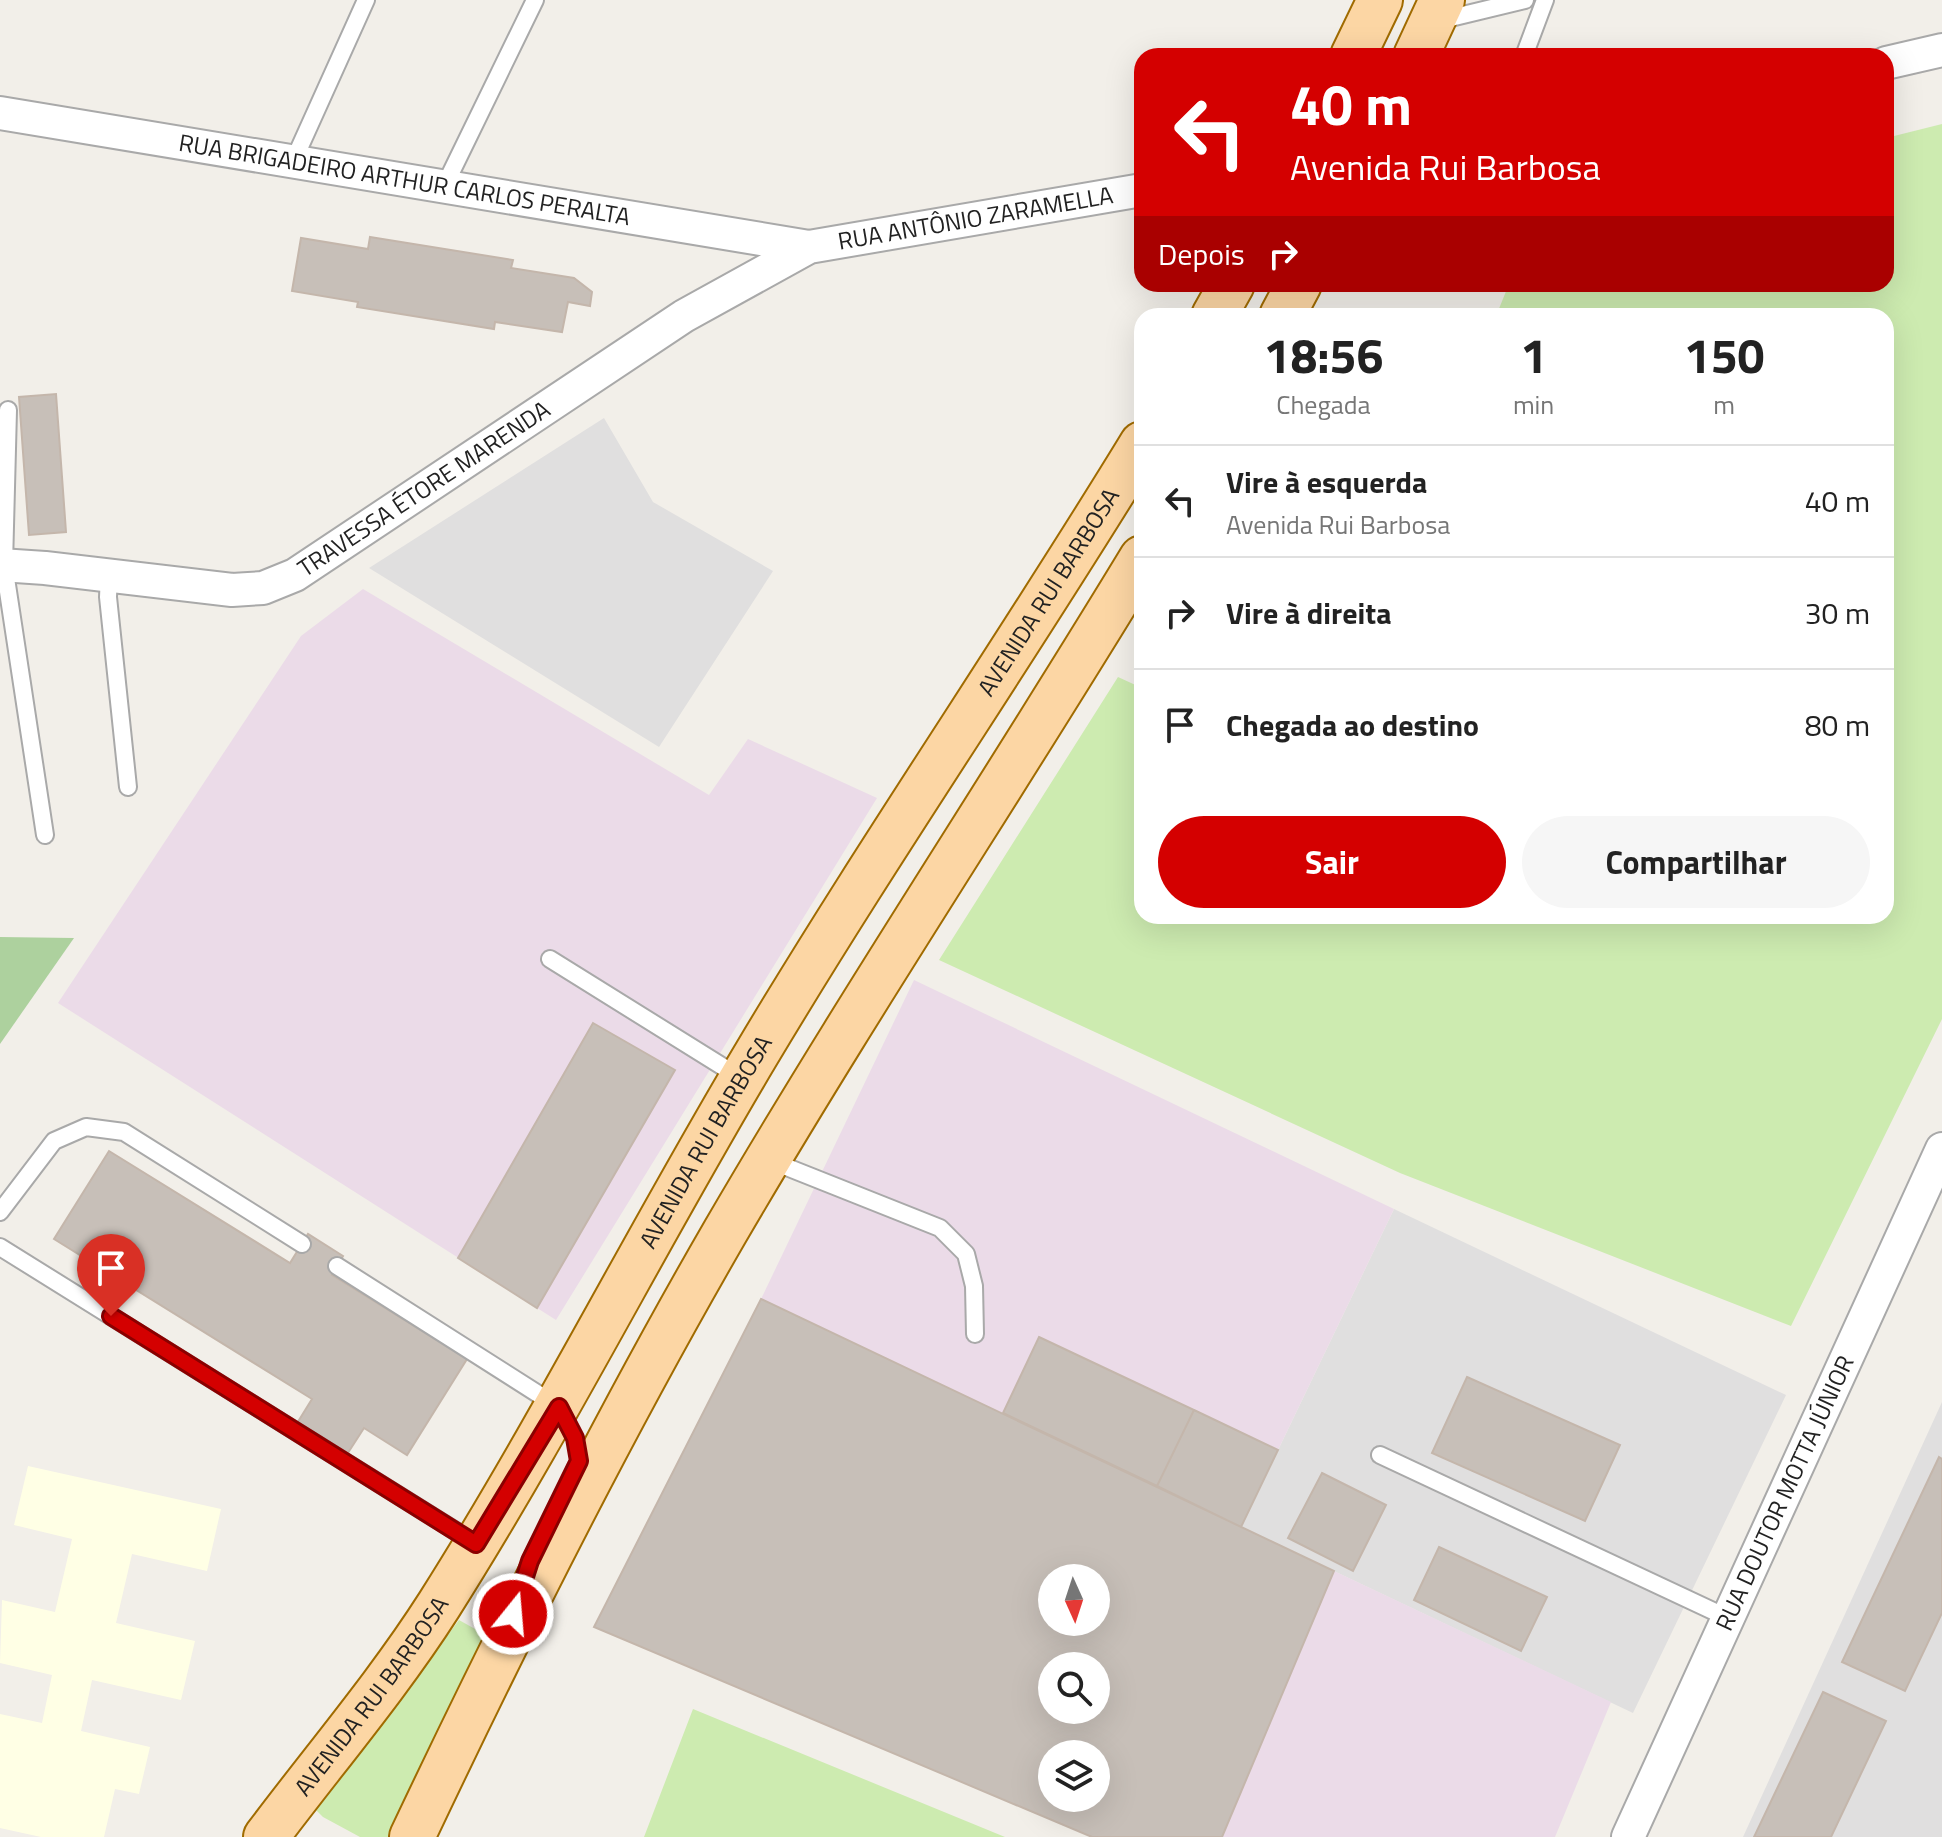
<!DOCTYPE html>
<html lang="pt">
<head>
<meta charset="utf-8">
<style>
	body { margin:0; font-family:"Titillium Web",sans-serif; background:#f6f6f6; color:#222; height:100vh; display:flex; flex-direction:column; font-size:30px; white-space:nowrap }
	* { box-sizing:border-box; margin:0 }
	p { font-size:26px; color:#767676 }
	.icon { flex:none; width:44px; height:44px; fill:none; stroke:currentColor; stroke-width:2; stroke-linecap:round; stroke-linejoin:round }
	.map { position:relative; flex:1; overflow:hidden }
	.sheet { position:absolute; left:1134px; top:308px; width:760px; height:616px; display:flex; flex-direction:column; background:#fff; border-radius:24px; box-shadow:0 8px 32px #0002 }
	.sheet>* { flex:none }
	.banner { position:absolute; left:1134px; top:48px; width:760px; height:244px; border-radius:24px; box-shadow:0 8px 32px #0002; background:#d40000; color:#fff; overflow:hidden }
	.needle { width:52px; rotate:177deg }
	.fabs { position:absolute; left:1038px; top:1564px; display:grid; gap:16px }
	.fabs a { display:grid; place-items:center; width:72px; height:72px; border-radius:50%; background:#fff; box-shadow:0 8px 32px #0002; font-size:40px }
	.pin { position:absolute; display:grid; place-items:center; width:68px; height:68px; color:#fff; margin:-82px -34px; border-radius:50% 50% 50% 0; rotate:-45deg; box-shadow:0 0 8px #0007 }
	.pin .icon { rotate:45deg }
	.me { position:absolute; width:88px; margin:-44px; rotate:17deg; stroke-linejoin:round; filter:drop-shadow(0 0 6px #0008) }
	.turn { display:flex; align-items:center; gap:28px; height:168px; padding:0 24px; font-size:36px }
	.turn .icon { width:104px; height:104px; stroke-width:2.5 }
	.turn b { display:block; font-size:56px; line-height:68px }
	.then { display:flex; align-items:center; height:76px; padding:0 24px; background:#0003; gap:16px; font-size:30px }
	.eta { display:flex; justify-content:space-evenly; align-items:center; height:136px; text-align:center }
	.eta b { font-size:48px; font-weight:700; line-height:56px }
	.cta { display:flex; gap:16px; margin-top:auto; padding:16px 24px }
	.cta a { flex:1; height:92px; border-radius:48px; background:#d40000; color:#fff; font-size:32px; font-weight:700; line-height:92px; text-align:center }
	.cta a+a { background:#f6f6f6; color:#222 }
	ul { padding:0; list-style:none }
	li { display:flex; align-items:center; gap:24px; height:112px; padding:0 24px; border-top:2px solid #e0e0e0 }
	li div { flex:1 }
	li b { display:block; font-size:30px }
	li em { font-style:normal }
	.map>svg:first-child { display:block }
</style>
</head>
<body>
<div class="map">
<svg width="1942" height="1837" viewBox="0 0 1942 1837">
	<rect width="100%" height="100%" fill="#f2efe9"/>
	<!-- residential -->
	<path fill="#e0dfdf" d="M604,418L653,502L773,571L659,747L369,568Z
		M1394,1209L1786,1395L1633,1713L1241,1527Z
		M1942,1402V1837H1743Z"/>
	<!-- industrial -->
	<path fill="#ebdbe8" d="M363,589L709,795L748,739L877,798L556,1320L58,1003L301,636Z
		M914,980L1394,1209L1241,1527L761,1299Z
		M1334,1571L1611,1702L1555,1837H1222Z"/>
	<!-- education -->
	<path fill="#ffffe5" d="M28,1466L221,1509L207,1571L132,1554L116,1623L195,1641L181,1700L92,1680L81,1731L150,1747L139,1794L115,1789L104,1837H41L0,1828V1714L42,1723L52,1675L0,1663L2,1600L55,1612L72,1539L14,1525Z"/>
	<!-- grass -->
	<path fill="#cdebb0" d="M1942,124V1019L1791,1326L1400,1173L939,960L1118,677L1142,688V916H1886V316H1496L1509,284H1886V138Z
		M459,1620L491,1638L396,1837H360L323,1817L314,1808L352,1763Z
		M693,1709L1005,1837H644Z"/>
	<!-- forest -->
	<path fill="#add19e" d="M0,937L74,938L0,1044Z"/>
	<!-- building -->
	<path fill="#c7bfb8" stroke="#c4b6ab" stroke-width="2" fill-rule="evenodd" d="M370,237L513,260L511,268L574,278L592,292L590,306L568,302L562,332L495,322L494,329L357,307L358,302L292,291L301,238L368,249Z
		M56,394L66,532L29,535L19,397Z
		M593,1023L675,1070L537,1308L458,1258Z
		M109,1151L290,1263L308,1234L343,1256L332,1275L467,1359L407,1455L364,1428L346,1456L296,1425L312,1399L54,1239Z
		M761,1299L1334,1571L1222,1837H1092L594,1627ZM1052,1578H1096V1622H1052ZM1052,1666H1096V1710H1052ZM1052,1754H1096V1798H1052Z
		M1039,1337L1194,1410L1157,1486L1003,1413Z
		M1467,1377L1620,1445L1585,1521L1432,1453Z
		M1194,1410L1278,1450L1241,1527L1157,1486Z
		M1939,1457L1942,1459V1613L1905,1691L1842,1662Z
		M1322,1473L1386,1505L1353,1571L1288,1538Z
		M1439,1547L1547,1597L1521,1651L1414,1600Z
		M1823,1692L1886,1721L1831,1837H1754Z"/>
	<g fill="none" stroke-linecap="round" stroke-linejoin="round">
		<defs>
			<path id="service" d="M1438,21L1525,0
				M1524,56L1545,0
				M293,162L366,0
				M444,187L535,0
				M8,410L4,565L45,835
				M109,575L108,597L128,787
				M550,959L741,1078
				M769,1160L940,1228L966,1254L974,1286L975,1334
				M0,1212L54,1141L86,1127L124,1132L302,1244
				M0,1247L475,1543
				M337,1266L557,1406
				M1380,1455L1728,1618"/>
			<g id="minor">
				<path d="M1886,63L1942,50"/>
				<path id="s1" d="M0,113L809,247"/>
				<path id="s2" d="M0,565L45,568L232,590L263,588L295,575L684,316L809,247L1142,190"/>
				<path id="s3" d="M1628,1837L1942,1149"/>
			</g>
			<g id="primary">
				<path d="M1353,56L1380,0"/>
				<path d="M1416,56L1442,0"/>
				<path d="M1214,316L1232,284"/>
				<path d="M1282,316L1299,284"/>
				<path id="s4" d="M266,1837C323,1761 388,1685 439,1605C553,1425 648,1235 757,1053C880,847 1017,649 1142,444"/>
				<path d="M412,1837C509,1632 611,1429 725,1232C858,1004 1005,784 1142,558"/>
			</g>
		</defs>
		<!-- service casing -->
		<use href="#service" stroke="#a9a9a9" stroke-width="20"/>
		<!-- minor casing -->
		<use href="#minor" stroke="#a9a9a9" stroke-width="36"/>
		<!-- primary casing -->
		<use href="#primary" stroke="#a06b00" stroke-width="48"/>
		<!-- service -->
		<use href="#service" stroke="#fff" stroke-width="16"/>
		<!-- minor -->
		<use href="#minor" stroke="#fff" stroke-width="32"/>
		<!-- primary -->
		<use href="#primary" stroke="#fcd6a4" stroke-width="44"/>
	</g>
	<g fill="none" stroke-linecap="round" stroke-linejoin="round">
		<defs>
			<path id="route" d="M111,1316L476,1544L559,1407L575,1438L579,1461L530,1561L513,1614"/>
		</defs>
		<!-- route casing -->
		<use href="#route" stroke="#8a0000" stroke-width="20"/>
		<!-- route -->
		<use href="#route" stroke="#d40000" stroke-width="14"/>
	</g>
	<g text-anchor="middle" stroke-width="6" stroke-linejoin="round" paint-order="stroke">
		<!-- street labels -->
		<g font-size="24" fill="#222" stroke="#fff">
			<text dy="8" stroke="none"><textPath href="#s1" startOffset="410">RUA BRIGADEIRO ARTHUR CARLOS PERALTA</textPath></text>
			<text dy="8" stroke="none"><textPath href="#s2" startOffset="1078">RUA ANTÔNIO ZARAMELLA</textPath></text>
			<text dy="8" stroke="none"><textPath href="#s2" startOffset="454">TRAVESSA ÉTORE MARENDA</textPath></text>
			<text dy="8" stroke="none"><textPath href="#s4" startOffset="1472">AVENIDA RUI BARBOSA</textPath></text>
			<text dy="8" stroke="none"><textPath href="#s4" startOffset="824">AVENIDA RUI BARBOSA</textPath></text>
			<text dy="8" stroke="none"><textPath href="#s3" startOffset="378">RUA DOUTOR MOTTA JÚNIOR</textPath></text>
			<text dy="8" stroke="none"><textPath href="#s4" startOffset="176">AVENIDA RUI BARBOSA</textPath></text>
		</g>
	</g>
</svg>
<div class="fabs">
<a><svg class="needle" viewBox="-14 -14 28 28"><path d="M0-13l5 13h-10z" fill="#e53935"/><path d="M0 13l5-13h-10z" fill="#767676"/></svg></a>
<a><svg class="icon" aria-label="search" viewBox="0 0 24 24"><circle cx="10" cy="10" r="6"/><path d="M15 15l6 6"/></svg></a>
<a><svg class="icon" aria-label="layers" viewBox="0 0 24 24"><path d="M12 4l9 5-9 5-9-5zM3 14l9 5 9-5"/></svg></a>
</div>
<div class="pin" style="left:111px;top:1316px;background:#d93025"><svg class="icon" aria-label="arrive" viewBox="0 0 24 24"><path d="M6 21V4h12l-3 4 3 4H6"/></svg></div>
<svg class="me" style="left:513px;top:1614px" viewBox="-20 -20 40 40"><circle r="17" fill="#d40000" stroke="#fff" stroke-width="3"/><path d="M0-11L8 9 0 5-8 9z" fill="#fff"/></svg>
<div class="banner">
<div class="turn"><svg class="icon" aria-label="left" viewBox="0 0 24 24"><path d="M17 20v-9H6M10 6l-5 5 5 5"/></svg><div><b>40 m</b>Avenida Rui Barbosa</div></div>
<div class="then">Depois<svg class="icon" aria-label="right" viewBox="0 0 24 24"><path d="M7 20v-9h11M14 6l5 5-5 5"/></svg></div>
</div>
<section class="sheet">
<div class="eta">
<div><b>18:56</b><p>Chegada</p></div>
<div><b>1</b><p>min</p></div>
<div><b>150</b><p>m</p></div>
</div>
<ul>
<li><svg class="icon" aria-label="left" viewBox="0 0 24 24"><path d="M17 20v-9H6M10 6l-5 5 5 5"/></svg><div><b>Vire à esquerda</b><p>Avenida Rui Barbosa</p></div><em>40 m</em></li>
<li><svg class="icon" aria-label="right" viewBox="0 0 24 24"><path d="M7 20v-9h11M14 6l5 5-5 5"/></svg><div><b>Vire à direita</b></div><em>30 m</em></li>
<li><svg class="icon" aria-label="arrive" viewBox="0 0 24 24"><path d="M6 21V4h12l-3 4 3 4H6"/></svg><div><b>Chegada ao destino</b></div><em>80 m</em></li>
</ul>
<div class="cta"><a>Sair</a><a>Compartilhar</a></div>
</section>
</div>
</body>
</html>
